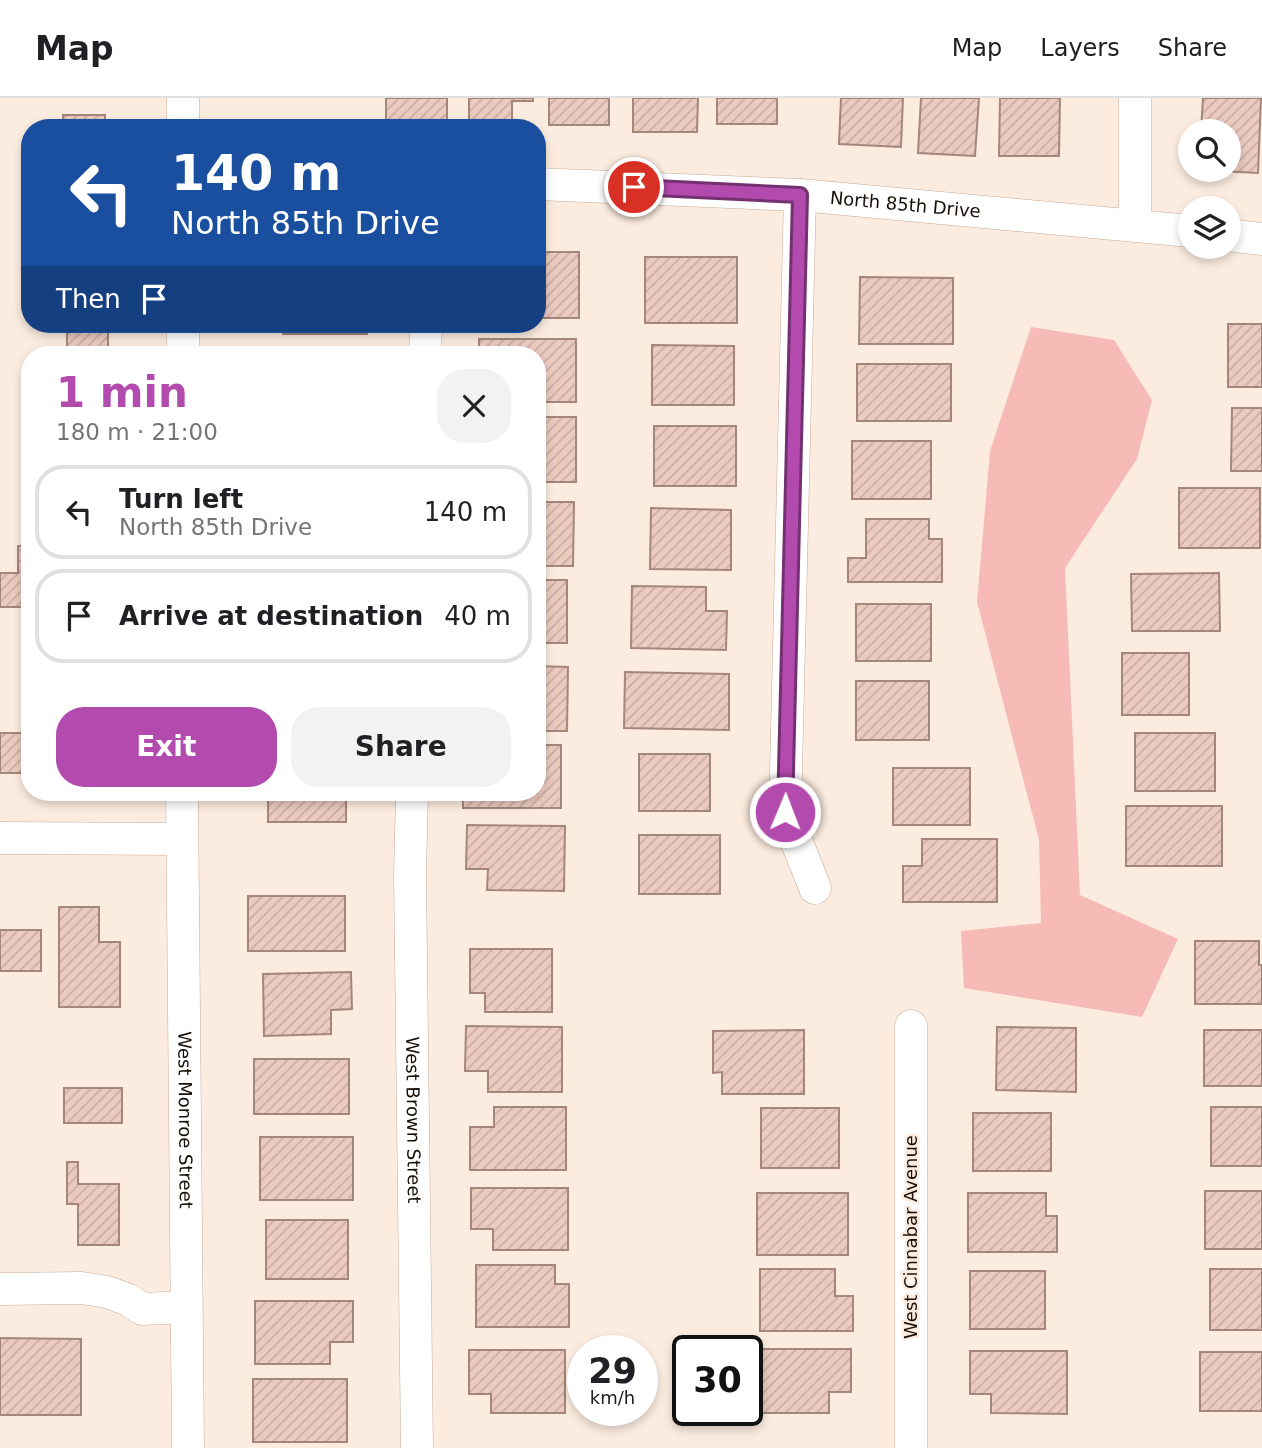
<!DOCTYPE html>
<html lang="en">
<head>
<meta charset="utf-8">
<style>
	body { margin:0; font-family:"DejaVu Sans",sans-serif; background:#f2f2f2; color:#202124; height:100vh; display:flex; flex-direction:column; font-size:26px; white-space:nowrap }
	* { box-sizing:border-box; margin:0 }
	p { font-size:23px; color:#757577 }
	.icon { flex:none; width:38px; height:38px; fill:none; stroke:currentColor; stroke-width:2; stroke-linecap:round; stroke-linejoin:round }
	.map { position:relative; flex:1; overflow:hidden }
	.side { position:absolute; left:21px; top:248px; width:525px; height:455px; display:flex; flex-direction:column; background:#fff; border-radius:28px; box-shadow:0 4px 10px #0003 }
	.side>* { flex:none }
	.hud { position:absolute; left:21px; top:21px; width:525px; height:214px; border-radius:28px; box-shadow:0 4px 10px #0003; background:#1a4fa0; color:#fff; overflow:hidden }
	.fabs { position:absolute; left:1178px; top:21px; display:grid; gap:14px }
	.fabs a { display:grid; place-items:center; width:63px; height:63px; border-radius:50%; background:#fff; box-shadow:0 4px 10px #0003; font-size:35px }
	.speed { position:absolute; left:567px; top:1237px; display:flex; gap:14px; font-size:35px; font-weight:700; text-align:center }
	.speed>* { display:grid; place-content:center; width:91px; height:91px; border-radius:50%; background:#fff; box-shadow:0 4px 10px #0003; line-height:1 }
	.speed small { font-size:18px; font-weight:400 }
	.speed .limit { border:4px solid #111; border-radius:10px; background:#fff; color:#111 }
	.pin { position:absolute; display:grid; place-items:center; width:60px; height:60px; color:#fff; margin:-30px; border:4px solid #fff; border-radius:50%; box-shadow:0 2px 7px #0007 }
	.me { position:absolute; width:77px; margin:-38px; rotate:1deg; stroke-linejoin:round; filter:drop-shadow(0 0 5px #0008) }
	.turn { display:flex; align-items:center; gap:24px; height:147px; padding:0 35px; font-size:32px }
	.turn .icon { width:91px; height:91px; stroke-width:2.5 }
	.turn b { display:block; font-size:49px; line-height:60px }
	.then { display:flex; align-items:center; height:66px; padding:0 35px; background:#0003; gap:14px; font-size:26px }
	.round { display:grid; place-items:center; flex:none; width:74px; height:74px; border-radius:28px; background:#f2f2f2 }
	.head { display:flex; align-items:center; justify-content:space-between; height:119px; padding:0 35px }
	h1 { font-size:42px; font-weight:700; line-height:52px; color:#b34bae }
	.action { display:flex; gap:14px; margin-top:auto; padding:14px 35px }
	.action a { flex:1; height:80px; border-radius:28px; background:#b34bae; color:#fff; font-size:28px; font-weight:700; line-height:80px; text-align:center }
	.action a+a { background:#f2f2f2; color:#202124 }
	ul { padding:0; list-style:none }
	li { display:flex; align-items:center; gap:21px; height:94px; margin:0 14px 10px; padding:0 21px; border:4px solid #e0e0e0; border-radius:28px }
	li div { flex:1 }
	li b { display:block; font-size:26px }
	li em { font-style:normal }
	header { display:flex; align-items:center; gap:42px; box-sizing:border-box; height:98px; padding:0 35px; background:#fff; border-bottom:2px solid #e0e0e0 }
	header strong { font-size:33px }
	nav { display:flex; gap:38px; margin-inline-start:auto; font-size:24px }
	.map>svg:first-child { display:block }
</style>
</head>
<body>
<header>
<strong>Map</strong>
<nav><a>Map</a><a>Layers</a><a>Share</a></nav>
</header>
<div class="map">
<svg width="1262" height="1350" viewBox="0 0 1262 1350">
	<defs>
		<pattern id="building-hatch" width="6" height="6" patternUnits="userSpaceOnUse" patternTransform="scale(1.75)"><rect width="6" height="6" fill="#eccbbf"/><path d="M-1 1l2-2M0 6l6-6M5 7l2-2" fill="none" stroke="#caada3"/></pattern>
	</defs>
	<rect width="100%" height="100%" fill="#fcece0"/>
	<!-- green -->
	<path fill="#f6bbb6" d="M1031,229L1114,242L1152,302L1137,361L1065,470L1080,797L1178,841L1142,919L964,890L961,833L1041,825L1039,742L977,504L990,353Z"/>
	<!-- building -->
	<path fill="url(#building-hatch)" stroke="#a4867b" stroke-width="2" d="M386,0H447V27H386Z
		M469,0H533V3H512V24H469Z
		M549,0H609V27H549Z
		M633,0H698L697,34H633Z
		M717,0H777V26H717Z
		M841,0H903L901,49L839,46Z
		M921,0H979L975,58L918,55Z
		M1000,0H1060L1059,58H999Z
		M1203,0H1261L1258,75L1199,72H1228V33H1201Z
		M63,17H105V30H63Z
		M537,154H579V220H537Z
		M645,159H737V225H645Z
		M860,179L953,180V246H859Z
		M67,226H108V257H67Z
		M283,226H367V236H283Z
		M1228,226H1262V289H1228Z
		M479,241H576V304H537V257H479Z
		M652,247L734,248V307H652Z
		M857,266H951V323H857Z
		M1232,310H1262V373H1231Z
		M537,319H576V384H537Z
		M654,328H736V388H654Z
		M852,343H931V401H852Z
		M1179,390H1260V450H1179Z
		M537,404H574L573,468H537Z
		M651,410L731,412V472L650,471Z
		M866,421H929V441H942V484H848V460H866Z
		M18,448H30V509H0V475H18Z
		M1219,475L1220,533H1132L1131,476Z
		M537,482H567V545H537Z
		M632,488L706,489V513H727L726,552L631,550Z
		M856,506H931V563H856Z
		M1122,555H1189V617H1122Z
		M537,568L568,569L567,633H537Z
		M625,574L729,576V632L624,630Z
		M856,583H929V642H856Z
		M0,635H25L24,675H0Z
		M1135,635H1215V693H1135Z
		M537,647H561V710H463V695H537Z
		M639,656H710V713H639Z
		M893,670H970V727H893Z
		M268,695H346V724H268Z
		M1126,708H1222V768H1126Z
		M467,727L565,728L564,793L487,792L488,771H466Z
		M639,737H720V796H639Z
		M922,741H997V804H903V768H922Z
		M248,798H345V853H248Z
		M59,809H99V844H120V909H59Z
		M0,832H41V873H0Z
		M1195,843H1259V867H1262V906H1195Z
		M470,851H552V914H485V895H470Z
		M351,874L352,911L331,912V936L264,938L263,876Z
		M466,928L562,929V994H488V973H465Z
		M997,929L1076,930V994L996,992Z
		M804,932V996H722V974L713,975V933Z
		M1204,932H1262V988H1204Z
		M254,961H349V1016H254Z
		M64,990H122V1025H64Z
		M494,1009H566V1072H470V1029H494Z
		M1211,1009H1262V1068H1211Z
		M761,1010H839V1070H761Z
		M973,1015H1051V1073H973Z
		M260,1039H353V1102H260Z
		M67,1064H78V1086H119V1147H78V1106H67Z
		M471,1090H568V1152H493V1131H471Z
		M1205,1093H1262V1151H1205Z
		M757,1095H848V1157H757Z
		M968,1095H1046V1118H1057V1154H968Z
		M266,1122H348V1181H266Z
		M476,1167H555V1186H569V1229H476Z
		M760,1171H835V1198H853V1233H760Z
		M1210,1171H1262V1232H1210Z
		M970,1173H1045V1231H970Z
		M255,1203H353V1244H330V1266H255Z
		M0,1240L81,1241V1317H0Z
		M754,1251H851V1294H829V1315H754Z
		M469,1252H565V1315H491V1296H469Z
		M970,1253H1067V1316L991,1315V1296H970Z
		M1200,1254H1262V1313H1200Z
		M253,1281H347V1344H253Z"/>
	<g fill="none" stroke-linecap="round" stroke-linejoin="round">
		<defs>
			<g id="minor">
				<path d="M183,0V30"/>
				<path d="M1135,0V126"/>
				<path id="s1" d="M537,86L800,97L1190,133"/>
				<path d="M800,97L785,714L815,790"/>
				<path d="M1228,137L1262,141"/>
				<path d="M183,257V226"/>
				<path d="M425,257L426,226"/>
				<path id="s2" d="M182,695L188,1350"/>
				<path id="s3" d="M412,695L410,776L417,1350"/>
				<path d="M0,740L182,741"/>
				<path d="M911,928V1350"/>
				<path d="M0,1191L82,1190L107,1194L129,1202L142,1211L186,1209"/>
			</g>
		</defs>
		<!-- minor casing -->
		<use href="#minor" stroke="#c5ab97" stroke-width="33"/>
		<!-- minor -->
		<use href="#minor" stroke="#fff" stroke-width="32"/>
	</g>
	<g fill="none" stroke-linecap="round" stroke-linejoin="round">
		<defs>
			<path id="route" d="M634,89L800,97L785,714"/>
		</defs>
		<!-- route casing -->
		<use href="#route" stroke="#743171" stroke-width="18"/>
		<!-- route -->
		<use href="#route" stroke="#b34bae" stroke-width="12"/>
	</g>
	<g text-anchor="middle" stroke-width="5" stroke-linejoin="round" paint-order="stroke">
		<!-- street labels -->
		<g font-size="18" fill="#170f08" stroke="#fcece0">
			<text dy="6" stroke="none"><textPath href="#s1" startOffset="369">North 85th Drive</textPath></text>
			<text dy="6" stroke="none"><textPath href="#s2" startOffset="327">West Monroe Street</textPath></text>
			<text dy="6" stroke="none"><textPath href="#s3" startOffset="327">West Brown Street</textPath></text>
			<text transform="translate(911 1139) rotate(-90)" y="6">West Cinnabar Avenue</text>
		</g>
	</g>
</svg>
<div class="fabs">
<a><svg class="icon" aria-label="search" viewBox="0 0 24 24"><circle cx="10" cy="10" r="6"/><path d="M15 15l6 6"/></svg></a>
<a><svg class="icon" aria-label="layers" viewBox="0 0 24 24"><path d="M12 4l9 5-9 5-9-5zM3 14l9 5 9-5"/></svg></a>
</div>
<div class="speed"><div>29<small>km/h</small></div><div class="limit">30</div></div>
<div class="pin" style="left:634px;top:89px;background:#d93025"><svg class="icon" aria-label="arrive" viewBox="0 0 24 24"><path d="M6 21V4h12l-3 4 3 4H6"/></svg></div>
<svg class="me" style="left:785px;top:714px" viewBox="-20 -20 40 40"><circle r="17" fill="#b34bae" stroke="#fff" stroke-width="3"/><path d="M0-11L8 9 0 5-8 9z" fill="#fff"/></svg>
<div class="hud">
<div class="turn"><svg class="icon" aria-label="left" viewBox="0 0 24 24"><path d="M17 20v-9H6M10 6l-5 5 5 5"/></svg><div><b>140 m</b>North 85th Drive</div></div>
<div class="then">Then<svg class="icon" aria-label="arrive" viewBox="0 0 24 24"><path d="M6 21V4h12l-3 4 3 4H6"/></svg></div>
</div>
<section class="side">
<div class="head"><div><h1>1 min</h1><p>180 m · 21:00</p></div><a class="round"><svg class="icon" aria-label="close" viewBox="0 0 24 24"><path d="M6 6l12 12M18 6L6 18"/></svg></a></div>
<ul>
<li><svg class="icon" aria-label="left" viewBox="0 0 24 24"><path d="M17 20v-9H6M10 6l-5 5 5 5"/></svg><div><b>Turn left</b><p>North 85th Drive</p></div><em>140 m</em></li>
<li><svg class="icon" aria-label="arrive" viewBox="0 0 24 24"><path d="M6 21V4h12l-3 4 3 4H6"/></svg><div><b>Arrive at destination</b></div><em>40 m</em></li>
</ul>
<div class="action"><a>Exit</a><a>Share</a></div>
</section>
</div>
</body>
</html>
